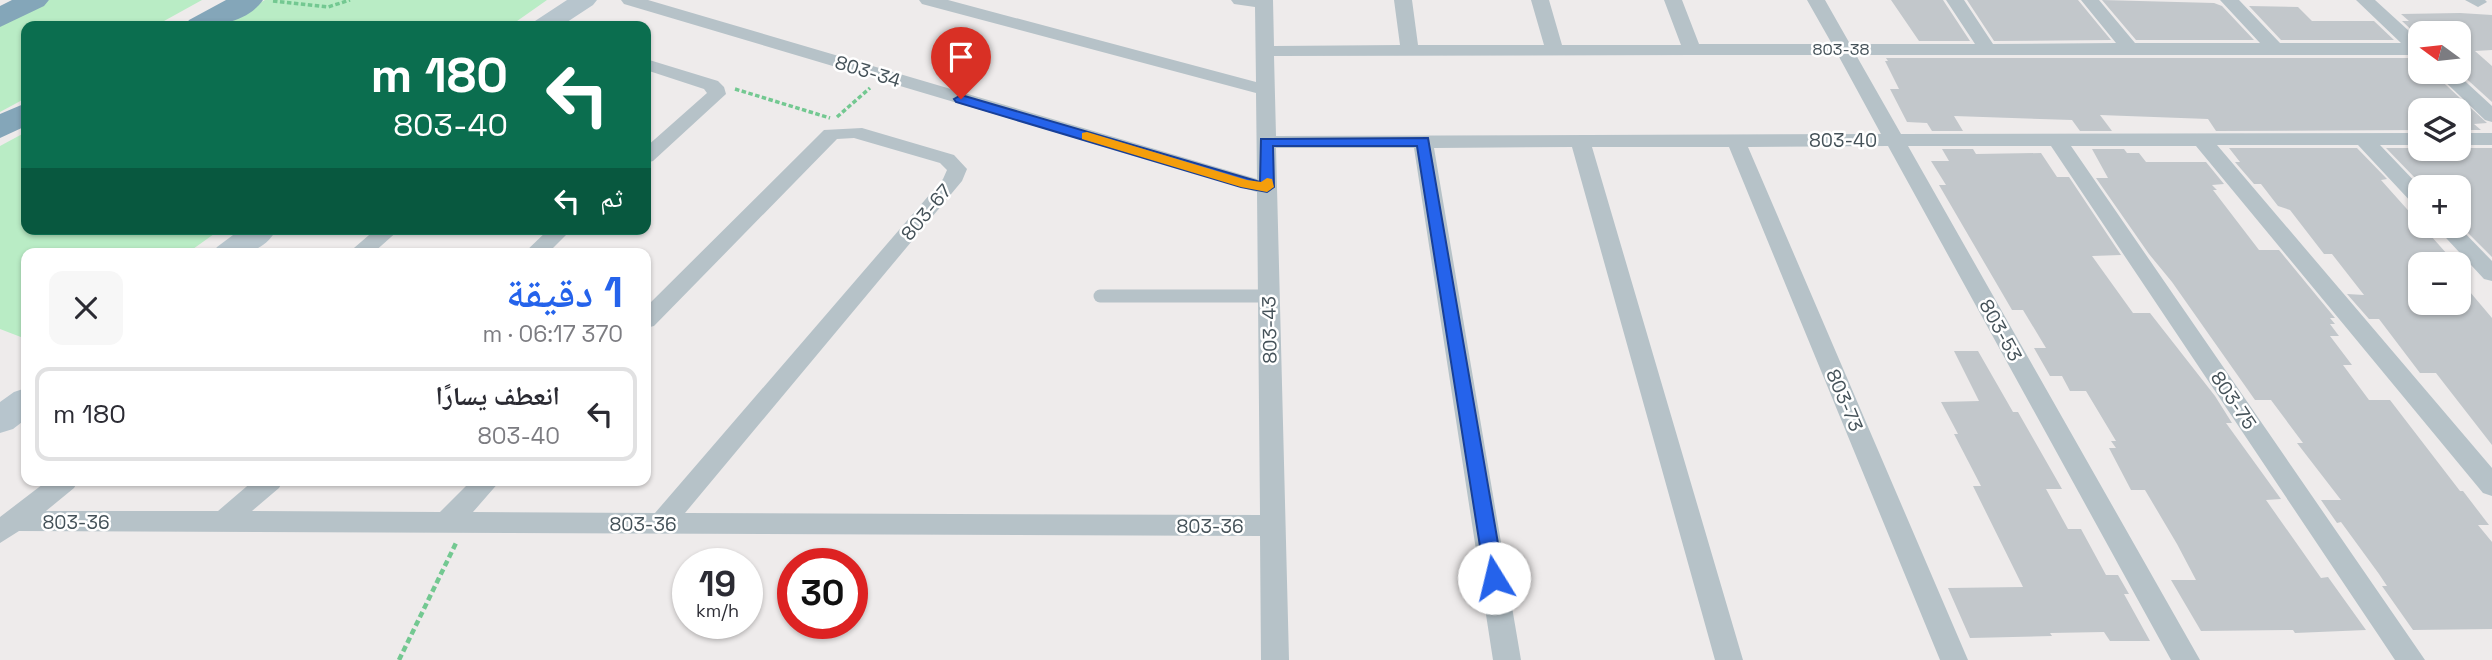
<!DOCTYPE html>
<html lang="ar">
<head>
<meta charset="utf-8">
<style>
	body { margin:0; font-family:"Space Grotesk","Noto Naskh Arabic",sans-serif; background:#f7f7f7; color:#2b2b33; direction:rtl; height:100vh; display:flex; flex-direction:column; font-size:26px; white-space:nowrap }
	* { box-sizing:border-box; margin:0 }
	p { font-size:23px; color:#7c7c81 }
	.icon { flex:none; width:38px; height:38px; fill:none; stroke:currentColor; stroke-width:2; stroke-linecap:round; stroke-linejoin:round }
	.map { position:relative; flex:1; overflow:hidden; direction:ltr }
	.panel { position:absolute; left:21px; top:248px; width:630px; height:238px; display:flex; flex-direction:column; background:#fff; border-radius:14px; box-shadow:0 2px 5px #0004; direction:rtl }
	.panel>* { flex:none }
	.banner { position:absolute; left:21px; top:21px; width:630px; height:214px; border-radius:14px; box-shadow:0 2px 5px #0004; direction:rtl; background:#0b6e4f; color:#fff; overflow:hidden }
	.needle { width:46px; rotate:285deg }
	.tools { position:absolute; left:2408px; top:21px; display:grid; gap:14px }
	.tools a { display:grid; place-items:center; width:63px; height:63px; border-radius:14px; background:#fff; box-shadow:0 2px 5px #0004; font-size:35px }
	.speed { position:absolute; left:672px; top:548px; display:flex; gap:14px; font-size:35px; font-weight:700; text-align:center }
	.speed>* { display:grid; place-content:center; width:91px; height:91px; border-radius:50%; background:#fff; box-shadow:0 2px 5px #0004; line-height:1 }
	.speed small { font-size:18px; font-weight:400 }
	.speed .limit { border:10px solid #d22; background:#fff; color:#111 }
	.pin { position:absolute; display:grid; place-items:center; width:60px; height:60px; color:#fff; margin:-72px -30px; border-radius:50% 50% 50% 0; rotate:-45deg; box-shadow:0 0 7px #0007 }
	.pin .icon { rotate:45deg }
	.me { position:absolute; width:77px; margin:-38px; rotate:351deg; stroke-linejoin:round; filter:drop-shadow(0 0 5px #0008) }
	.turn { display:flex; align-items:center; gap:24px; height:147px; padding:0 28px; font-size:32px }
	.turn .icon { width:91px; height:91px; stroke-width:2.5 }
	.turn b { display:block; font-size:49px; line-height:60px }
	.then { display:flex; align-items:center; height:66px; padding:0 28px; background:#0003; gap:14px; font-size:26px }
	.round { display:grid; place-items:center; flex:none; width:74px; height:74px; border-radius:14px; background:#f7f7f7 }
	.headline { display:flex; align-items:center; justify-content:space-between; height:119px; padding:0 28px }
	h1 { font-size:42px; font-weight:600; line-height:52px; color:#2563eb }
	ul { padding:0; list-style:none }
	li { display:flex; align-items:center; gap:21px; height:94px; margin:0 14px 10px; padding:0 14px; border:4px solid #e1e1e2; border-radius:14px }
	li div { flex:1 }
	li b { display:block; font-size:26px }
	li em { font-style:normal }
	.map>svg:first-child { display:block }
</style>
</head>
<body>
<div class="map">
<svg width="2492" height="660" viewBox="0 0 2492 660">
	<rect width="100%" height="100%" fill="#eeebeb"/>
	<!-- green -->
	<path fill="#b9ecc5" d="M49,0H202L155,26H26V98L0,112V25Z
		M265,0H547L510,26H217Z
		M26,132V229H221L186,254H26V339L0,329V146Z"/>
	<!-- building -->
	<path fill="#c2c7cb" d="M1891,0H1943L1970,41H1919Z
		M1967,0H2078L2111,40L1994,41Z
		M2102,0L2214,3L2222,6L2254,40H2136Z
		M2249,6L2298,7L2312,21H2374L2394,40H2281Z
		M2460,13L2492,15V50L2475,51L2492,66V102L2459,72V33H2424L2420,30V38L2402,21H2409L2401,14Z
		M1886,58H2420V73H2433L2487,123L2474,124L2481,130H2459V110H2420V130L2216,131L2208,119L2100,115L2112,131H2080L2072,120L1954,116L1963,131H1932L1927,123L1907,122L1890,89H1899L1885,61H1888Z
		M2229,148H2357L2387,179L2381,180L2456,264H2420V303H2459V279L2492,318V445L2436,373H2420L2379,319H2369L2347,294L2364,295L2332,254H2324L2290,210L2278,206L2261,184H2254L2235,162H2240Z
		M2386,148H2492V257L2459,224V187H2438L2429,179H2416Z
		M1942,149H1973L1976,154L2041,153L2057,177H2069L2121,255L2092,256L2133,313H2150L2215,396L2232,423H2226L2281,499L2266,500L2321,578L2328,577L2366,630L2295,633L2293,630L2201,631L2171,580H2196L2177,544L2145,490H2131L2109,448H2116L2111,441H2116L2086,391H2070L2062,376H2050L2034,348H2046L2023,310H2012L1939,185H1946L1931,161H1949Z
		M2092,149H2124L2127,153H2139L2146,162H2206L2224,184L2212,185L2217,190H2213L2259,250H2279L2335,318H2330L2335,324H2330L2339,336H2330L2352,365H2343L2369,400H2390L2460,491H2463L2489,525H2478L2492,542V629L2413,630L2382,586H2387L2379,574L2341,522L2337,523L2321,500H2341L2297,443H2303L2271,400H2255L2172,282L2149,254L2096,178H2108Z
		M1954,351H1978L2013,412H2018L2062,489H2046L2068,529H2081L2106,575H2118L2129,594H2124L2150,641H2110L2104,632L2050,633L2052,636L1970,638L1948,588L2023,587L1973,486H1981L1954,434H1958L1941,402L1979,401Z"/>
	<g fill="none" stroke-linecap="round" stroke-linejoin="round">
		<!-- path-far1 -->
		<path stroke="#73c891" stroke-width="3.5" stroke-dasharray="4.5 2.5" stroke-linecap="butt" d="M273,1L328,7L350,0
			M735,89L830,118
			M837,117L870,88"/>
		<!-- path -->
		<path stroke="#73c891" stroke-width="4.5" stroke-dasharray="6 3.5" stroke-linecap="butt" d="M399,660L457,541"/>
		<!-- lane -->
		<path stroke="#b6c2c8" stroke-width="13" d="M1100,296H1269"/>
		<!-- street -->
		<path fill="#b6c2c8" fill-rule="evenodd" d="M621,0H648L1257,179L1256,93L922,4L919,0H948L1256,82L1255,7L1234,4L1231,0H1273L1274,46L1400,45L1394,0H1412L1418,45H1544L1531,0H1549L1562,45H1681L1664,0H1682L1699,44H1832L1807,0H1825L1850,44H1975L1946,0H1964L1993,44L2116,43L2081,0H2099L2135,43H2260L2220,0H2239L2280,43H2401L2356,0H2375L2420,41V55H1856L1901,134L2420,133V145H2380L2420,187V206L2413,204L2358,145H2217L2492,468V496L2483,493L2196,146H2071L2425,660H2395L2051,146H1908L2200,660H2171L1888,146L1748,147L1968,660H1940L1729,147H1592L1743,660H1715L1572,147L1434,148L1521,660H1493L1414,148H1276L1289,660H1261L1260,536L19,531L0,543V517L47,481H78L74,488L46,511H218L253,481H283L279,488L252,511L440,512L471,481H500L473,512L655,513L943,179L947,170L940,163L854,138L837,139L654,326L646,328V307L824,130L862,128L954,155L967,169L962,181L685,513L1260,515L1257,192L624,4ZM1692,55H1838L1881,134L1276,136L1274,56Z
			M2465,0H2485L2487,2L2478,7Z
			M646,59L718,81L724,87L726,94L653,161L646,163V147L707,93L704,89L646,70Z
			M2435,72H2455L2492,106V122L2485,120Z
			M2459,133H2492V145H2459Z
			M2435,226H2458L2492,261V281L2484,279Z
			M376,229H400L372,254H347Z
			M549,229H572L547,254H523Z"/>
		<!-- secondary -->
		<path fill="#b7c5cd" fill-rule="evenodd" d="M567,0H597L593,5L561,26H531L535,21Z
			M241,229H277C261,256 240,254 212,254L217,247Z
			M26,388V419L13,429L0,433V402L14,392Z"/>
		<!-- highway -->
		<path fill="#84a6b9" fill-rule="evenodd" d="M12,0H49L44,6L0,27V6Z
			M226,0H263C246,24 212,27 185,26L189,20Z
			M26,103V126L0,138V114Z"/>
	</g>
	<!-- route -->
	<path fill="#2563eb" stroke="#184099" stroke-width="2" d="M961,95L1260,182L1261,139L1428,138L1504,578L1501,584L1494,586L1487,584L1485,578L1417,146H1273L1274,187L1267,192L1241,187L956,102L954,99Z"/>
	<!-- slow -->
	<path fill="#f59e0b" d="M1087,132L1247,180L1261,182L1267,178L1272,179L1274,187L1267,192L1241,187L1082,139V133Z"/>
	<g text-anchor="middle" stroke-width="5" stroke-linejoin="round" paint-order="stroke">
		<!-- far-street labels -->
		<g font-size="16" fill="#445158" stroke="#fff">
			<text x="1841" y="55">803-38</text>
		</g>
		<!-- street labels -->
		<g font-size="19" fill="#445158" stroke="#fff">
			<text transform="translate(868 71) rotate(17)" y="7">803-34</text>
			<text x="1843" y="147">803-40</text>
			<text transform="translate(926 212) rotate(-50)" y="7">803-67</text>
			<text transform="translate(1269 330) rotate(-91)" y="7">803-43</text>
			<text transform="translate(2001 330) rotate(61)" y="7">803-53</text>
			<text transform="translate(1845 400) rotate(67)" y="7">803-73</text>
			<text transform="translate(2234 400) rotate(56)" y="7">803-75</text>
			<text x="76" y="529">803-36</text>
			<text x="643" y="531">803-36</text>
			<text x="1210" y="533">803-36</text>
		</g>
	</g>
</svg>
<div class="tools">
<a><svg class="needle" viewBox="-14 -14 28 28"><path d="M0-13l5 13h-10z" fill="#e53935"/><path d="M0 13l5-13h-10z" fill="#7c7c81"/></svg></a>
<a><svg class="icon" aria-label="layers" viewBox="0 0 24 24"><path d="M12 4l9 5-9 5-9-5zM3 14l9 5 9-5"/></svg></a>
<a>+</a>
<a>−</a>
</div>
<div class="speed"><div>19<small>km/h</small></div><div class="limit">30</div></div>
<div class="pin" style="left:961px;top:99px;background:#d93025"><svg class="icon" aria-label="arrive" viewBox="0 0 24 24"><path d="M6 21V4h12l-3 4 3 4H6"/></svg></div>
<svg class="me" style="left:1494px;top:578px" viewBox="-20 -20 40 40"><circle r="19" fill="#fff"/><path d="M0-13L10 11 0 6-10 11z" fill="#2563eb"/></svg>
<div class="banner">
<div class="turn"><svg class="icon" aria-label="left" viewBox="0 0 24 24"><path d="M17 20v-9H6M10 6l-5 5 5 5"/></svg><div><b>180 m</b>803-40</div></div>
<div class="then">ثم<svg class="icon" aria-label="left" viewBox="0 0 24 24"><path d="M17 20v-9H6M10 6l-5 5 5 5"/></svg></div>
</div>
<section class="panel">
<div class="headline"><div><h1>1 دقيقة</h1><p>370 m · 06:17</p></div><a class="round"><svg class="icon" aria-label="close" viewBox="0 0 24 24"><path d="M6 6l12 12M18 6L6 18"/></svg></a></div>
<ul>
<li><svg class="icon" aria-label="left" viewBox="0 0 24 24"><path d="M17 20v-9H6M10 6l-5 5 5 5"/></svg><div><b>انعطف يسارًا</b><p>803-40</p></div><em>180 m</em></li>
</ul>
</section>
</div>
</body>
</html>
